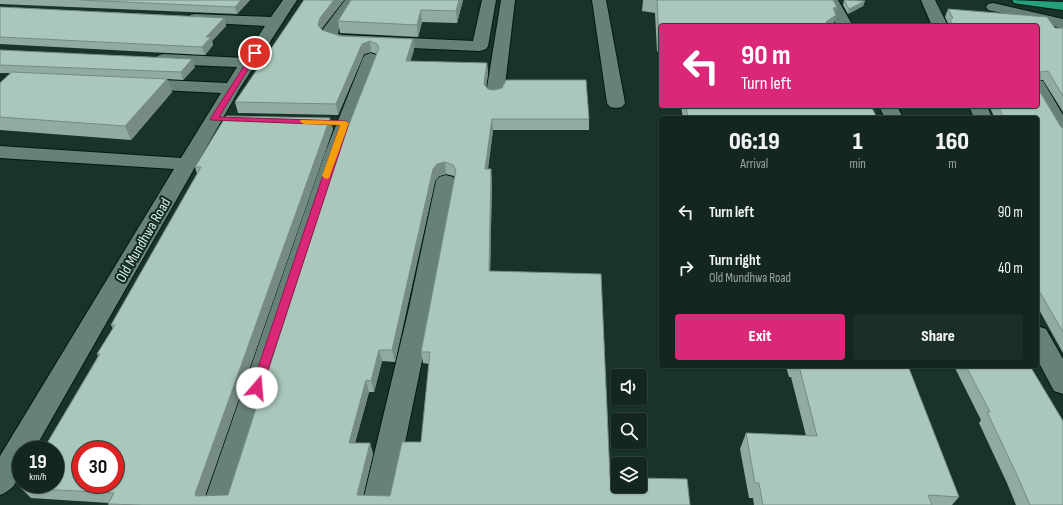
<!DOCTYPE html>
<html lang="en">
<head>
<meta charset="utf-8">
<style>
	body { margin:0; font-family:"Sofia Sans Condensed",sans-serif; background:#1c2e28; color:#f1f3f6; height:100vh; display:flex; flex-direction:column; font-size:15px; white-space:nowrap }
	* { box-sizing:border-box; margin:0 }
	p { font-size:13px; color:#9da5a4 }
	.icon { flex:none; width:22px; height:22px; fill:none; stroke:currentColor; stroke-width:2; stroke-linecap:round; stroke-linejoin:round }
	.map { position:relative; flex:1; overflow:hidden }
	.sheet { position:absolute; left:659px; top:116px; width:380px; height:252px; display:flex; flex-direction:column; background:#13261f; border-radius:4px; box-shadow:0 1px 3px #0004,0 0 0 1px #32433d }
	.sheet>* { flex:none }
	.guide { position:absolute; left:659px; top:24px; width:380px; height:84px; border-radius:4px; box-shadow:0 1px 3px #0004,0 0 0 1px #32433d; background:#db2777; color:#fff; overflow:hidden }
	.tools { position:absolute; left:611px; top:369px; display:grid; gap:8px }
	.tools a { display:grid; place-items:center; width:36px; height:36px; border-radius:4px; background:#13261f; box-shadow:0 1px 3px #0004,0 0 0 1px #32433d; font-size:20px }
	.speed { position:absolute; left:12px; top:441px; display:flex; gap:8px; font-size:20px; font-weight:700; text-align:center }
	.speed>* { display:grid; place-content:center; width:52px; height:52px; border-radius:50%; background:#13261f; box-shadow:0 1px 3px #0004,0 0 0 1px #32433d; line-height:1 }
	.speed small { font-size:10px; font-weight:400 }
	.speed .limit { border:6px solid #d22; background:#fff; color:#111 }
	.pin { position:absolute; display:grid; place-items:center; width:34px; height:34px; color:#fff; margin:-17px; border:2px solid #fff; border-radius:50%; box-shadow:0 1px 4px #0007 }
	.me { position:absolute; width:44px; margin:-22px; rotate:18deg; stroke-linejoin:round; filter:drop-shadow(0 0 3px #0008) }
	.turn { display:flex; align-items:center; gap:14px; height:84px; padding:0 16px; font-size:18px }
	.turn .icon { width:52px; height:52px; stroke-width:2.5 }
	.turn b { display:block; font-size:28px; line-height:34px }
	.eta { display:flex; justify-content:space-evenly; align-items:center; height:68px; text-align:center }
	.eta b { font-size:24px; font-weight:800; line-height:28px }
	.primary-button { display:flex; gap:8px; margin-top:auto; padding:8px 16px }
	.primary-button a { flex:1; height:46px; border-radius:4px; background:#db2777; color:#fff; font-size:16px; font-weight:800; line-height:46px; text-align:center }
	.primary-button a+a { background:#1c2e28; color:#f1f3f6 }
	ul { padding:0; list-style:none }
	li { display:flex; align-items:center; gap:12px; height:56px; padding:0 16px }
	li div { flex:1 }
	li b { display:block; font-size:15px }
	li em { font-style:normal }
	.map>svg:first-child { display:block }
</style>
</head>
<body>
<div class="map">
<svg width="1063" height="505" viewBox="0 0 1063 505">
	<rect width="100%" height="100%" fill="#193329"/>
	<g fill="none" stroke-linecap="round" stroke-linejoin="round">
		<defs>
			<path id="minor" d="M283,0H297L240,88L34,450H21C21,470 21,487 0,495V456L174,169L0,158V146L181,158L221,93L140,89L134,88L132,84L134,80L140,79L227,83L237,67L163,64L157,62L155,59L157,56L163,54L244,58L265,26L195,22L190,21L188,18L190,15L195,14L271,17Z
				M345,0H359L339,29L338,34L344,35L473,41L482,0H496L488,46L486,49L480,51L342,45L325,39L322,36L323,29Z
				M501,0H515L504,94L501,98L495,99L489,98L486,94Z
				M592,0H606L625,103L622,107L616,108L610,107L607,103Z
				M824,0H838L853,26H837Z
				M921,0H935L948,26H932Z
				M993,3L1063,19V29L1045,23L988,10L986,7L988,4Z
				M371,53L377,55L379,58L343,153L233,505H203L325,153L363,58L365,55Z
				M1037,80L1043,81L1063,115V136L1057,135L1037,100Z
				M879,106H897L903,118H885Z
				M969,106H987L992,118H974Z
				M446,175L453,177L456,181L433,308L392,505H362L409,308L436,181L439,177Z
				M1037,326L1046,329L1063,359V394L1054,391L1037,359Z"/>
			<path id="highway" d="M1012,0L1063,2V10L1019,4L1014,3Z"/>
		</defs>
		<!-- minor casing -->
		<use href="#minor" stroke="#011a12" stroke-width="2"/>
		<!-- highway casing -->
		<use href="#highway" stroke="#011a12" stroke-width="2"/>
		<!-- minor -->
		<use href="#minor" fill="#668277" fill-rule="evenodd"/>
		<!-- highway -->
		<use href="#highway" fill="#26a07c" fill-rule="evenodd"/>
	</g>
	<!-- wall -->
	<path fill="#91aba0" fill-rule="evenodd" d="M0,0H250L237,14L0,4Z
		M304,0H344L322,28V30L340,36L413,39L414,50L410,61L487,63L488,74L486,86L488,89L589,119V130H493L488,169L492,180L490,271L610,477L690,505H109L108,504L109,503L31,498L21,488L98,356L97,354L113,329L111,325L197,174L195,167L333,129L205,496L228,495L377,54L371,52L364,54L338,115L238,113L235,102ZM446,174L454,176L455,177L421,352L423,363L429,364L421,442L390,496L363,495L373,454L370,443H355L369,392H374L382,361L395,362L435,181L439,176Z
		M351,0H463L457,23L422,22L418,37L340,33L338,21Z
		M643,0H833L837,7L835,13L836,15L833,26H661V54L657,51L655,13L642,11Z
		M844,0L865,1L863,6L848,14L843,5Z
		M0,7L224,18L226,26L212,41L213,45L205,55L0,44Z
		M948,9L1055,28H1063V112L1043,80H1040V92L1061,127L1063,128V353L1037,306V118H995L989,106H1037V26H947L948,23L945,17Z
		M0,50L195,67L183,80L167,79L172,92L131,140L0,130V83L10,73H0Z
		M681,106H871L877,118H683Z
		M786,366H908L959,497L952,505H754L753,498H749L740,449L746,433L806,436L791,377H789Z
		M954,366H1030L1063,505H1016L1007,483L979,423L981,420Z"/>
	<!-- shaded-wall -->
	<path fill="#768b82" d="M241,0H250L237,14L235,7Z
		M334,0H344L322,28L321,36L318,25L320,18Z
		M459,0H463L457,23L456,11Z
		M865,1L863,6L848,14L849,9Z
		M837,7L834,17L836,15L833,26H825L826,22L833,8Z
		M421,10L422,22L418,37L417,25Z
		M224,18L226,26L212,41L213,45L205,55L202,47L206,37Z
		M413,39L414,50L407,72L406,61Z
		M370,41L371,52L364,54L338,115L336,104L362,44Z
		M192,59L195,67L183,80L181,72Z
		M487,63L488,74L485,95L484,84Z
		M167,79L172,92L131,140L125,126Z
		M330,118L333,129L202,504L195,494Z
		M492,119L493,130L486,180L485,169Z
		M445,162L446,174L439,176L435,181L395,362L392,350L433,169L437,164Z
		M491,169L492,180L490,282L489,271Z
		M379,350L382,361L374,392L371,381Z
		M366,380L369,392L352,454L349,443Z
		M370,443L373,454L361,505L357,495Z"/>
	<!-- building -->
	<path fill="#a9c7ba" stroke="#768b82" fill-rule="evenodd" d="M81,0H241L235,7Z
		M304,0H334L320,18L318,25L322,30L340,36L413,39L406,61L487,63L484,84L488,89L494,90L502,88L506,80H586L589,119H492L485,169H491L489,271L601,274L610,477H618V486H640V478L687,479L690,505H142L108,504L114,493L21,488L23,484H55V450H43L100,354H97L115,325H111L201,167H195L226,116L330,118L195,494L196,496L228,495L342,142L379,48L377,44L370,41L362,44L336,104L235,102ZM445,162L453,165L456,170L421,352H430L421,442H402L390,496L357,495L370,443H349L366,380L371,381L379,350H392L433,169L437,164ZM81,450H115V484H81Z
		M351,0H459L456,11L421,10L417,25L338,21Z
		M657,0H833L837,7L833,8L836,15L826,22L828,26H661V38L659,36Z
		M844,0L865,1L849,9Z
		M0,7L224,18L206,37H211L202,47L0,37Z
		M948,9L1047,17L1055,28H1063V96L1048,71L1040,72V92L1061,127L1063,128V332L1037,287V118H1004L998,106H1037V26H954L950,20L953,18Z
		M0,50L192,59L181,72L0,65Z
		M12,72L167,79L125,126L0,117V83Z
		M686,106H871L877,118H688Z
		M799,366H908L959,497L928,495L932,505H763L759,483H755L746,433L817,436Z
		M966,366H1030L1063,421V505H1030L1016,473L987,412H990Z"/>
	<!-- route -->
	<path fill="#db2777" stroke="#8e194d" d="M253,52L258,53L219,117L345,121L349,123L262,388L261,391H253L251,388L340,125L211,120L210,119Z"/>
	<!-- slow -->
	<path fill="#f59e0b" d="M301,120L345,121L349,123L329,178L326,179L322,176L340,125L304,124L300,122Z"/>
	<g text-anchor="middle" stroke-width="4" stroke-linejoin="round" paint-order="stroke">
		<!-- street labels -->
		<g font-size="15" fill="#dbebe4" stroke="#0e2920">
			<text transform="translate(143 240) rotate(-60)" y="5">Old Mundhwa Road</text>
		</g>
	</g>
</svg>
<div class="tools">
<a><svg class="icon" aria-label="sound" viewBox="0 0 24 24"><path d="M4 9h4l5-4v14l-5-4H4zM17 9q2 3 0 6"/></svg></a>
<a><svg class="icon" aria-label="search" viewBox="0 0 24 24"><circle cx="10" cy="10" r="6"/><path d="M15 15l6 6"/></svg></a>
<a><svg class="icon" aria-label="layers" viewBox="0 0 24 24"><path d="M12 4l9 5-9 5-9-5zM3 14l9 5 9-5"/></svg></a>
</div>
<div class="speed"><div>19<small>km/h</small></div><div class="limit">30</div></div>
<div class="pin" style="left:255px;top:53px;background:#d93025"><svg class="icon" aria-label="arrive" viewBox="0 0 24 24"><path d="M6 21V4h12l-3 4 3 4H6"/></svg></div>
<svg class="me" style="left:257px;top:388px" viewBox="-20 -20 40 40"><circle r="19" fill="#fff"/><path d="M0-13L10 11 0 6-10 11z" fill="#db2777"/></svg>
<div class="guide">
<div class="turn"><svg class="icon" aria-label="left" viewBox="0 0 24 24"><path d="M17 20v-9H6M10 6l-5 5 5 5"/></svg><div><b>90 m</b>Turn left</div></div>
</div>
<section class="sheet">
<div class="eta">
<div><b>06:19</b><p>Arrival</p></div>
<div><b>1</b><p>min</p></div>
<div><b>160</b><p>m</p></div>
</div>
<ul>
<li><svg class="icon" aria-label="left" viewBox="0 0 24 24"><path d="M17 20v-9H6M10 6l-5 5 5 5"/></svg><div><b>Turn left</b></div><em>90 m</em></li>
<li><svg class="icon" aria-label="right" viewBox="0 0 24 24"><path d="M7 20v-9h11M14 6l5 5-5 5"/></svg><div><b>Turn right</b><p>Old Mundhwa Road</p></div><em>40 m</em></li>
</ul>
<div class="primary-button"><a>Exit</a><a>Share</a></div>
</section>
</div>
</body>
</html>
